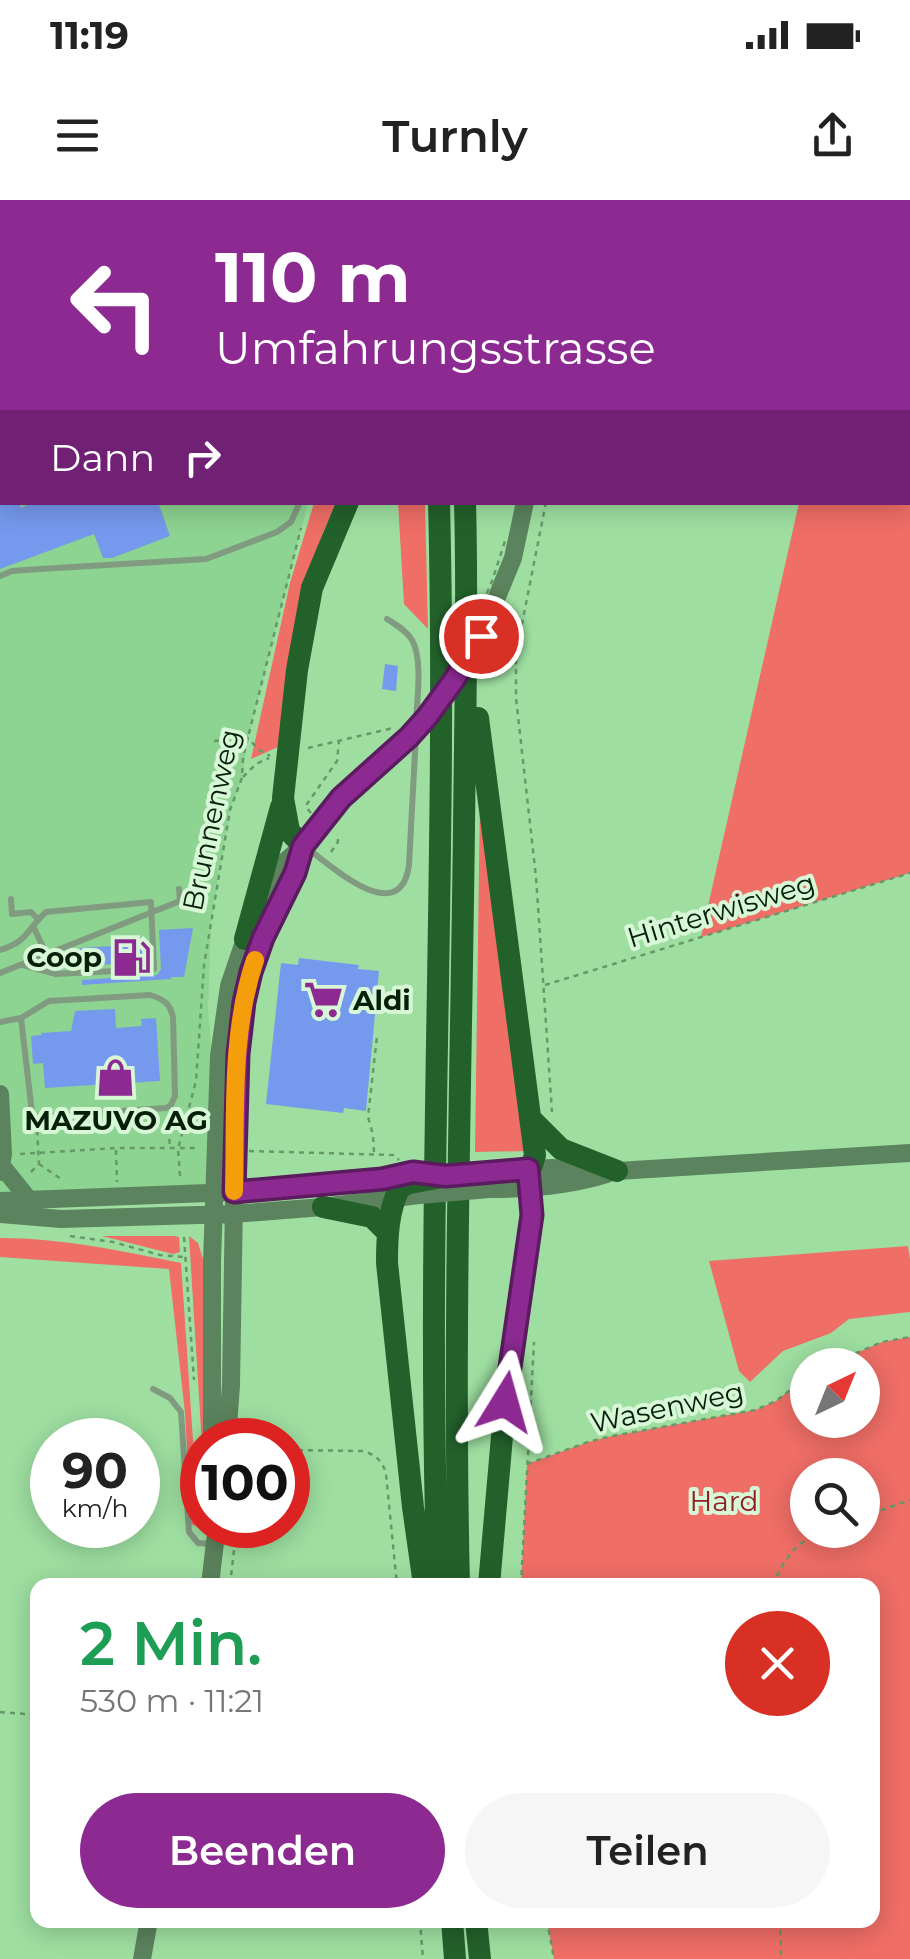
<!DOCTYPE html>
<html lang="de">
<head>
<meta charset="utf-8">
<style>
	body { margin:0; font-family:Montserrat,sans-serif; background:#f6f6f6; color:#222; height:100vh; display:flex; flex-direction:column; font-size:38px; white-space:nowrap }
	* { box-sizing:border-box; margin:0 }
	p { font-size:32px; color:#767676 }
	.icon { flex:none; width:55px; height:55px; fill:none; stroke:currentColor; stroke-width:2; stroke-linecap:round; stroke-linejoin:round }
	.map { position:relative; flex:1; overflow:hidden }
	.drawer { position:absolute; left:30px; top:1378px; width:850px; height:350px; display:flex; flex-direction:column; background:#fff; border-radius:20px; box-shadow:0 5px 25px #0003 }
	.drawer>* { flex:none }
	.hud { position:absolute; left:0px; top:0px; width:910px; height:305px; box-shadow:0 5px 25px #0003; background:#8c2a92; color:#fff; overflow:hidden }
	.needle { width:65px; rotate:43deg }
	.buttons { position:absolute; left:790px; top:1148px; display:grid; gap:20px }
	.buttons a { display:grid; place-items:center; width:90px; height:90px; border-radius:50%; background:#fff; box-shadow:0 5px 25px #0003; font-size:50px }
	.speed { position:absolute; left:30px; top:1218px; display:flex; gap:20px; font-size:50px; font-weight:700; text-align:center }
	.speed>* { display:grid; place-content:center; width:130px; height:130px; border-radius:50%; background:#fff; box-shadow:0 5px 25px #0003; line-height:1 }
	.speed small { font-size:25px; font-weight:400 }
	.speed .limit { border:15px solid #d22; background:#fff; color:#111 }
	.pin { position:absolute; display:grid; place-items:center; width:85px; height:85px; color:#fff; margin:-42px; border:5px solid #fff; border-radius:50%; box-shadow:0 2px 10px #0007 }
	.me { position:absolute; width:110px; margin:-55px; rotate:8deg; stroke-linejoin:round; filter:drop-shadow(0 0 8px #0008) }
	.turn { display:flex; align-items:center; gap:35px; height:210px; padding:0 50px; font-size:45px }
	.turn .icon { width:130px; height:130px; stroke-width:2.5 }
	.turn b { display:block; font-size:70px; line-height:85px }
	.then { display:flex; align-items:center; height:95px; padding:0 50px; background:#0003; gap:20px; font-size:38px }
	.round { display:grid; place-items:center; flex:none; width:105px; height:105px; border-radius:52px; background:#f6f6f6 }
	.head { display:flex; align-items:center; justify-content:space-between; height:170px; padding:0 50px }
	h1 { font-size:60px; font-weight:600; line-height:75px; color:#1e9e55 }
	.primary-button { display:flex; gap:20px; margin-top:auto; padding:20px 50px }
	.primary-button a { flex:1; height:115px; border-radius:60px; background:#8c2a92; color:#fff; font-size:40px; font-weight:600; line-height:115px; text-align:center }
	.primary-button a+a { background:#f6f6f6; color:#222 }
	.status { display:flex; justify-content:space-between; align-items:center; height:70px; padding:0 50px; background:#fff; direction:ltr }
	.status svg { height:28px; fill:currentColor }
	header { display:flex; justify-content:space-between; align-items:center; height:130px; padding:0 50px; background:#fff; font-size:45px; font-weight:600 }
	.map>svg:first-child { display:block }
</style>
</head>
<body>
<div class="status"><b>11:19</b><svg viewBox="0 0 49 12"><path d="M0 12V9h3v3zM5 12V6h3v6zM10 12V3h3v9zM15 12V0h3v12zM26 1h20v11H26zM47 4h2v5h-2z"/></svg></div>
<header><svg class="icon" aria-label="menu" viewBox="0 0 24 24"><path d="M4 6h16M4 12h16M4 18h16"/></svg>Turnly<svg class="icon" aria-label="share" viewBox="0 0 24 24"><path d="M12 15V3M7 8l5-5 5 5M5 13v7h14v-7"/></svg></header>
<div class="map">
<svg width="910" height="1759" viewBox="0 0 910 1759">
	<rect width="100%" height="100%" fill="#9edfa1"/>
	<!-- built -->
	<path fill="#8dd391" d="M0,0H156L158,2H2V302L308,303L248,537L242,578L230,610L211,721L208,810L217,918L216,992L0,1008Z"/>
	<!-- green -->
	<path fill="#ef6e66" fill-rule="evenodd" d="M908,296H910V673L701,737L799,303L908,302Z
		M314,303H336L323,333L278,547L251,559L290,383Z
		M398,303H425L428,429L404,404Z
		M480,599L528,951L475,952Z
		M102,1036H174L179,1037L180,1052L173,1054Z
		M189,1036L198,1043L205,1065L206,1240H202V1245Z
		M0,1038C61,1038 122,1051 181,1063L195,1270V1326L191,1324L185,1213L169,1069L0,1057Z
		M908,1046L910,1060V1112L849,1119L831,1133L783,1151L750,1182L739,1171L709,1061Z
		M910,1137V1759H554L547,1720H872V1385H521L527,1264L588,1242L612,1236L755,1210L776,1201L807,1176L808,1220H862V1165H828L882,1142ZM808,1275H862V1330H808Z"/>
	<!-- building -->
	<path fill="#7599ed" d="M0,302H19L21,308L34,302H158L170,336L112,358H103L94,334L0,369Z
		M385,464L398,466L396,491L382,489Z
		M193,728L184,777H171V779L82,785V780L157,775L161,769L159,730Z
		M146,744L147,762L81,766L80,748Z
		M299,758L359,765L358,769L379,771L366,911L344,908L343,913L266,904L281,763L298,765Z
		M115,809L116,828L142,826L141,819L156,818L160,881L45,888L43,863L33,864L31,836L42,835L41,833L71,831L75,811Z"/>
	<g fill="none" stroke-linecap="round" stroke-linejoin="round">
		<!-- path -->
		<path stroke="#669869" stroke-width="2.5" stroke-dasharray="5 5" stroke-linecap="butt" d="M527,0V2
			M550,0V2
			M538,2V0
			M561,2V0
			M569,2L570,0
			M578,2L579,0
			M589,2V0
			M766,2V0
			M546,302L522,424L516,463V498L536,677L552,912
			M214,541L248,538L258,549L270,556
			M308,548L393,528
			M243,577L256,564L269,558
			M311,613L306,607L307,604L337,561L339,541
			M331,652L338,642L337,634
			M545,785L910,673
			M167,919L170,946
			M116,950L117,982
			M249,951L393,955L399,960
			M374,952L373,935L368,917L377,836
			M20,954L116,948H197
			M39,964L64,981
			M31,972L39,964L37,929
			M180,976L178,949L196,881L204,765L230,610L242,578L243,557L301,328
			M70,1036L113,1042L160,1055L184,1057
			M184,1037L194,1180
			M828,1165L882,1142L910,1137
			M288,1250L362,1251C375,1254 383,1261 386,1274L397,1385
			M527,1264L588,1242L612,1236L755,1210L776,1201L808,1176
			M199,1300V1248
			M862,1317L910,1300
			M230,1385L237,1325
			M521,1385L534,1142
			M772,1385C787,1356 795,1341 827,1330
			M0,1512L38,1515
			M420,1720L423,1759
			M547,1720L554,1759
			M780,1720L781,1759"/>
		<!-- lane -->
		<path stroke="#819b81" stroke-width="6" d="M885,2L886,0
			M0,376L12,371L40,369L206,359L277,332L291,322L300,302
			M387,419C396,425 406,430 412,440C423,459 417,500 416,522
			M308,649C333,667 400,729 409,665L416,534
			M11,699L12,714L31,712L38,719
			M34,728L56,774
			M0,750C29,741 27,729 46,712L151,702L154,769L56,774L23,765
			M0,773L180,701L179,689
			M0,822L21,818L49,801L150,795C163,799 170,803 173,817L175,896L171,905L166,908L36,917L32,913L21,818
			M153,1189L170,1198L181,1212L189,1332L198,1343L214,1344"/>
		<!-- street -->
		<path stroke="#819b81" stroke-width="12" d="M156,0L158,2
			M35,2L39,0
			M0,16H2
			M0,167L2,174
			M0,200L2,199
			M908,296H910"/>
		<!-- secondary -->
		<path stroke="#5b835d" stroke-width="18" d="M495,0V2
			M481,436L513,358L525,302
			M0,894L3,954L0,972
			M2,966L30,1001
			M484,972L552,968L617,971L910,953
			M489,989C530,989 569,986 607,974
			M0,1001L234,992L382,979L413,972
			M0,1014L61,1019L233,1014L323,1007L419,995
			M212,1240V1062L219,856L229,786L245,739L283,663L303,646L341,598L409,537
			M227,1240L231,1185L236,881L240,826L256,756L275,709L295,673L303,646
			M210,1385L217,1325
			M142,1759L149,1720"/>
		<!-- highway -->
		<path stroke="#23612b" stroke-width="22" d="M415,0V2
			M441,0L442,2
			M478,518L535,955L532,965L528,969L532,1015L505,1202L489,1385
			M303,646L289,631L283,598L297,470L312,388L348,302
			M245,739L281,607
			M530,918L561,949L617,971
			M410,983L400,987C388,1010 387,1037 387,1063L413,1307L424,1385
			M323,1007L372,1017L387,1032
			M438,1385C425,1024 448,663 439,302
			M459,1385C453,1133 461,880 464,628C465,520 468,411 465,302
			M452,1720L455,1759
			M476,1720L480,1759"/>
		<!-- path-bridge -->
		<path stroke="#669869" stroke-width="2.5" stroke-dasharray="5 5" stroke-linecap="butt" d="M475,421L492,381L506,338"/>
		<!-- secondary-bridge -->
		<path stroke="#5b835d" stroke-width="18" d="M409,537L438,503L481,436
			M435,973L447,976L484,972
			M419,995L489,989"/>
		<!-- highway-bridge -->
		<path stroke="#23612b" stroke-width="22" d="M410,983L447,976"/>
	</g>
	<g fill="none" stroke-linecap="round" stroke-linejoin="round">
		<defs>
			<path id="route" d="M481,436L454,480L427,517L409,537L341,598L303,646L295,673L263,738L251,772L244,802L238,854L234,992L382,979L413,972L446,976L528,969L532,1015L505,1202"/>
		</defs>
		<!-- route casing -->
		<use href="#route" stroke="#5b1b5f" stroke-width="25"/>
		<!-- route -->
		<use href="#route" stroke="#8c2a92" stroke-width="18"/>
		<!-- slow -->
		<path stroke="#f59e0b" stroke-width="18" d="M234,991C236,915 230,834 255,760"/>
	</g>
	<!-- icons -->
	<defs>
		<symbol id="fuel-bare" viewBox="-9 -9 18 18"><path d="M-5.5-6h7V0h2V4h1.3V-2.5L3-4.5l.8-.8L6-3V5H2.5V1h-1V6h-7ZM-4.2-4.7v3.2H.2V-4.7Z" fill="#8c2a92" stroke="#d7f7d7" stroke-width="2.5" paint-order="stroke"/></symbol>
		<symbol id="supermarket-bare" viewBox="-9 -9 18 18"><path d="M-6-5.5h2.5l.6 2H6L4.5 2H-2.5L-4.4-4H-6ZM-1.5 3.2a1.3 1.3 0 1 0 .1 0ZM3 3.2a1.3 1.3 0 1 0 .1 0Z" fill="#8c2a92" stroke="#d7f7d7" stroke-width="2.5" paint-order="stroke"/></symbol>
		<symbol id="shop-bare" viewBox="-9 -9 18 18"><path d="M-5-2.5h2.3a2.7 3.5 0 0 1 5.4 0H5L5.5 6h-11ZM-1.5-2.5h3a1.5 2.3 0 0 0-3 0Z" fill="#8c2a92" stroke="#d7f7d7" stroke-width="2.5" paint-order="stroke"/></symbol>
	</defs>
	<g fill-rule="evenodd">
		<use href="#fuel-bare" x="104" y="730" width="55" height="55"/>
		<use href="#supermarket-bare" x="296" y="772" width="55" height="55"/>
		<use href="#shop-bare" x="88" y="850" width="55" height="55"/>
	</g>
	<g text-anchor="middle" stroke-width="8" stroke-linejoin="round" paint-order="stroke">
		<!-- street labels -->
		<g font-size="28" fill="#051f08" stroke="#d7f7d7">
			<text transform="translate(211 620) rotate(-78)" y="10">Brunnenweg</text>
			<text transform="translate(721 710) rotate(-17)" y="10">Hinterwisweg</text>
			<text transform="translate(667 1207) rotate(-12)" y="10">Wasenweg</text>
		</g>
		<!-- poi labels -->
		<g font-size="28" font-weight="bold" fill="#051f08" stroke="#d7f7d7" text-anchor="end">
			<text x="102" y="767">Coop</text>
			<text x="353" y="810" text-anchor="start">Aldi</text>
			<text x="116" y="930" text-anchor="middle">MAZUVO AG</text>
		</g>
		<!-- park labels -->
		<g font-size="28" fill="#931c1f" stroke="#d7f7d7">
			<text x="724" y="1311">Hard</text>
		</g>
	</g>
</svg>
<div class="buttons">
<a><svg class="needle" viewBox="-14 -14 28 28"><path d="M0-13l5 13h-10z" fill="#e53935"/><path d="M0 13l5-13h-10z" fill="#767676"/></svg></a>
<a><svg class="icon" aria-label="search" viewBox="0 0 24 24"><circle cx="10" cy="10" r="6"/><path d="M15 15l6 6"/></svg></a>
</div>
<div class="speed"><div>90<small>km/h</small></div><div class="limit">100</div></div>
<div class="pin" style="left:481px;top:436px;background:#d93025"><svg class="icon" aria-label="arrive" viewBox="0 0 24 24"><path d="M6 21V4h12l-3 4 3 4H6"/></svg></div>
<svg class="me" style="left:505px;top:1202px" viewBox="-20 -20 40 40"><path d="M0-17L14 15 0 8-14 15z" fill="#8c2a92" stroke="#fff" stroke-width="4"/></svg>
<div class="hud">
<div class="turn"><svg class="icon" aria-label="left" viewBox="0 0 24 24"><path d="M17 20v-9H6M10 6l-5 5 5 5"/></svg><div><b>110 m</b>Umfahrungsstrasse</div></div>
<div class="then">Dann<svg class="icon" aria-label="right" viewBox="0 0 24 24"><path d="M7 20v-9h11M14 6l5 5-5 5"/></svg></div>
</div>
<section class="drawer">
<div class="head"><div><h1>2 Min.</h1><p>530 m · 11:21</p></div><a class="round" style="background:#d93025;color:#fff"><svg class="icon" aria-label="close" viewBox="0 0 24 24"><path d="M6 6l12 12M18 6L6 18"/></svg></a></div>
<div class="primary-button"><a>Beenden</a><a>Teilen</a></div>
</section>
</div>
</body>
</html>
